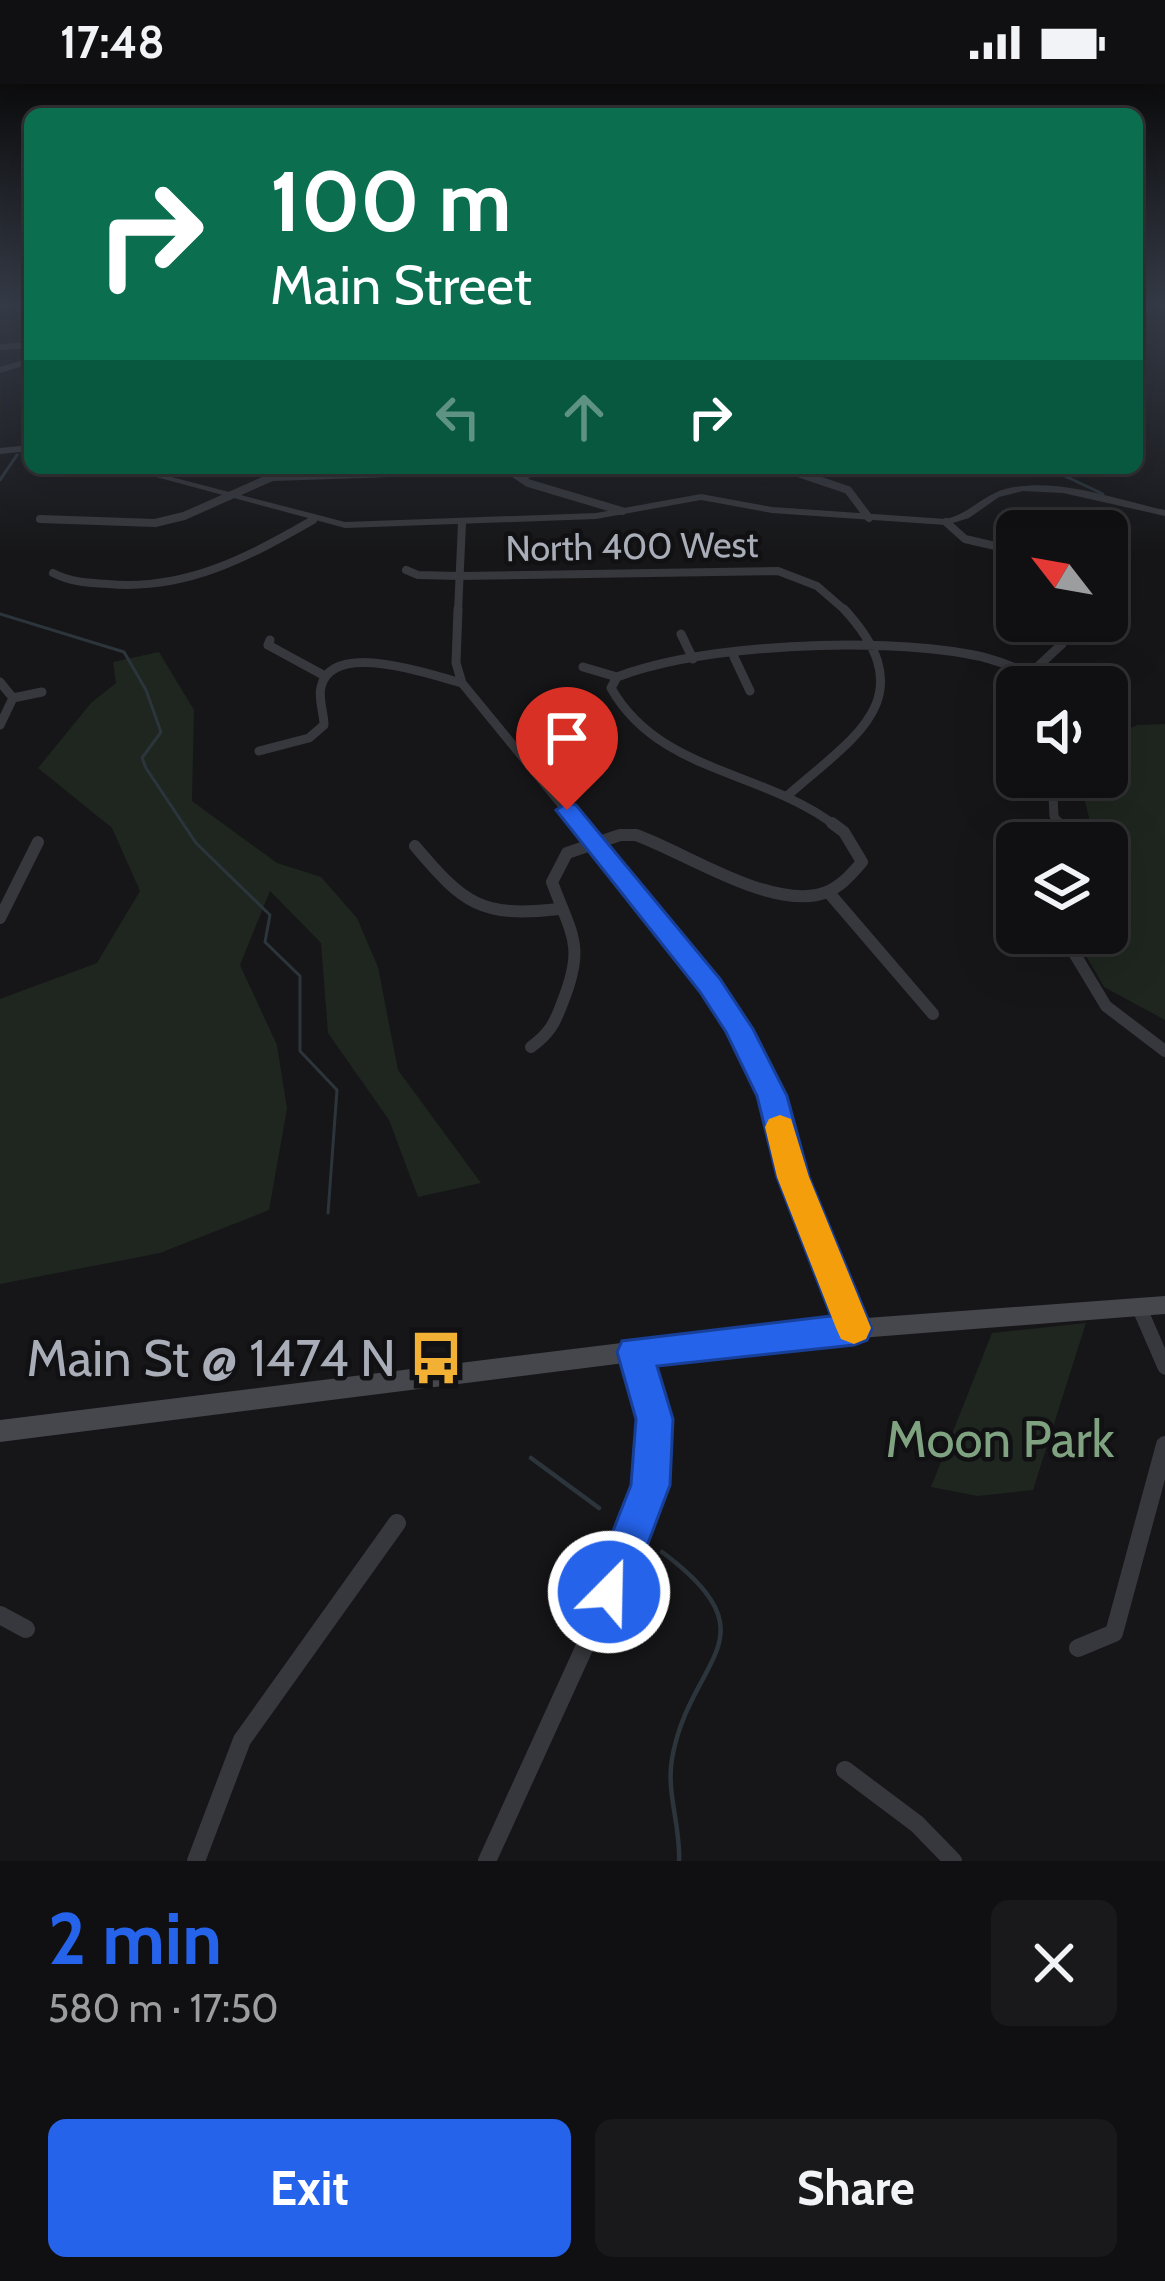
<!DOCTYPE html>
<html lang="en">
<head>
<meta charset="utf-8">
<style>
	body { margin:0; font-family:Cabin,sans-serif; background:#19191b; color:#f1f3f6; height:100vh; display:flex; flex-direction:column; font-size:45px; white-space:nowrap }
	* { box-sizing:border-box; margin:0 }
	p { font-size:39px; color:#9c9d9f }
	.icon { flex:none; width:66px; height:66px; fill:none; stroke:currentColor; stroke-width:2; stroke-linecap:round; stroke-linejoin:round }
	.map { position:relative; height:1777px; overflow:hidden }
	.sheet { display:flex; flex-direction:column; background:#101012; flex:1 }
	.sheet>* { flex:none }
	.top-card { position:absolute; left:24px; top:24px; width:1119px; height:366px; border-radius:18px; box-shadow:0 12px 48px #0002,0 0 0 3px #303032; background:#0b6e4f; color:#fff; overflow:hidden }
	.needle { width:78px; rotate:301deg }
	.fabs { position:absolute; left:996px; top:426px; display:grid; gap:24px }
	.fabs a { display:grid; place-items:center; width:132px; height:132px; border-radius:18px; background:#101012; box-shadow:0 12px 48px #0002,0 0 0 3px #303032; font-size:60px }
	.pin { position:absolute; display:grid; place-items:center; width:102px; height:102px; color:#fff; margin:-123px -51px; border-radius:50% 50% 50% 0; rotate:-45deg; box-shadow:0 0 12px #0007 }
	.pin .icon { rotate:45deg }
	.me { position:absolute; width:132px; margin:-66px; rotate:23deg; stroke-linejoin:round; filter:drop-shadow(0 0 9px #0008) }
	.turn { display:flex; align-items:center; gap:42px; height:252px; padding:0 48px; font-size:54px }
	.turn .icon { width:156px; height:156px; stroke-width:2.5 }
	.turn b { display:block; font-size:84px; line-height:102px }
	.lanes { display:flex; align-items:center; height:114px; padding:0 48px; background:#0003; justify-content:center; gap:60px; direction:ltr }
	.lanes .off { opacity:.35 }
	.round { display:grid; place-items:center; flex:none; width:126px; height:126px; border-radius:18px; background:#19191b }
	.head { display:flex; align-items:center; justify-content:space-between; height:204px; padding:0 48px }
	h1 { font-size:72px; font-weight:800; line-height:90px; color:#2563eb }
	.primary-button { display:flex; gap:24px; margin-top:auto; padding:24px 48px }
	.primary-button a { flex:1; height:138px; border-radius:18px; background:#2563eb; color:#fff; font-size:48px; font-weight:800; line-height:138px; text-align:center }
	.primary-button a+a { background:#19191b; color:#f1f3f6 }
	.status { display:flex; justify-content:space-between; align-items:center; height:84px; padding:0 60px; background:#101012; direction:ltr }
	.status svg { height:33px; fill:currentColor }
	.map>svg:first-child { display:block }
</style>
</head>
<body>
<div class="status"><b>17:48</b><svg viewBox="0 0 49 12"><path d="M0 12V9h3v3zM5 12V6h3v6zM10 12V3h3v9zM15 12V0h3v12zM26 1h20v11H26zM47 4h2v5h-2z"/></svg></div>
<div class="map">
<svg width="1165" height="1777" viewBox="0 0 1165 1777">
	<rect width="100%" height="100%" fill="#161618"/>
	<!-- green -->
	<path fill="#1e261f" d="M159,568L194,626L192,717L277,779L321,793L357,834L378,883L398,986L481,1099L418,1113L389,1036L328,949L321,859L270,807L240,881L277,961L287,1025L269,1126L160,1169L0,1200V915L97,879L140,807L112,744L38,684L91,619L116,599L113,578Z
		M1165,640V936L1104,903L1073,849H1107V759H1095L1084,713L1096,693H1107V655L1137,641Z
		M1086,1239L1033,1406L978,1412L931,1403L992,1249Z"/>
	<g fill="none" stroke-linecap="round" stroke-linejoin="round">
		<!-- stream-far1 -->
		<path stroke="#2c353c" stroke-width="3" d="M1048,384L1103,410
			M0,396L17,371
			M0,530L124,568L146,606L161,648L142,674L146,684L196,759L270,831L265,858L300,892V967L337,1006L328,1129"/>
		<!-- stream -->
		<path stroke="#2c353c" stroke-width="4.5" d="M531,1374L599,1424
			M662,1468C778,1555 689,1573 672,1675C666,1709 681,1743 679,1777"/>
		<!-- minor-far5 -->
		<path stroke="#37383d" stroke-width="6" d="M0,263L30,261
			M0,286L30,277"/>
		<!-- minor-far4 -->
		<path stroke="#37383d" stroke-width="8" d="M506,384L528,399L622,427
			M783,384L848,406L869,434
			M518,392L554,384
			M40,435L155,439L184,432L272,393L393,389
			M946,438L965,455L1017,467
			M406,486L418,491L460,492L778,487L817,502L847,528
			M53,489C70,498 89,499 108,500C186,507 248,473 313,436
			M458,528L462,439"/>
		<!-- minor-far3 -->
		<path stroke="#37383d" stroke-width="9" d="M458,525L456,579L462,599L579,742
			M681,550L693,575
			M270,556L268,561L325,592
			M734,573L750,607
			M583,583L617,593
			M1033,587L1062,560
			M0,598L13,614L0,641
			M13,614L42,608
			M259,667L309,654L324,641C324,629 318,615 321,603C332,555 431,591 462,599
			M1052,693L1054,732L1060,742
			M786,713C852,654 927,615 844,525
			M836,742C763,686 659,689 611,604L617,593C705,560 874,553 968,570C999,575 1026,588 1054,603"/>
		<!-- minor-far2 -->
		<path stroke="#37383d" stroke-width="12" d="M577,739C652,831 719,904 772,1012
			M1058,739L1070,759
			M415,762C464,820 481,834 559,825
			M830,810L933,930
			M0,834L38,758
			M1062,849L1106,922L1165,967
			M531,963C550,949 555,939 563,917C585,861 572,852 552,798L567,769L620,751H636C686,769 763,821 817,811C837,807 849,793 862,778L844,748L832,739"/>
		<!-- minor-far1 -->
		<path stroke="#37383d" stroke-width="15" d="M770,1009L793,1093L854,1245
			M1139,1223L1165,1283
			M635,1268L655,1335L654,1351"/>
		<!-- minor -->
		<path stroke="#37383d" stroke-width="18" d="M0,1531L26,1545
			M1078,1564L1114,1549L1165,1361
			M845,1686L917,1740L953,1777
			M196,1777L242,1656L397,1439
			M487,1777L627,1470L651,1401L654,1348"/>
		<!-- tertiary -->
		<path fill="#37383d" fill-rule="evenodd" d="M30,361V367L0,370V364Z
			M123,384H137L345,438L596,429L701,410L772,423L946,435C969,430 983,411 1005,405C1057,392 1114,415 1165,426V432L1063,409L1023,407L999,413L969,434L946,441L772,429L701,416L596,435L345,444Z"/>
		<!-- secondary -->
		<path fill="#45474d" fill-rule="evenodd" d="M1165,1212V1230L759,1262L0,1358V1336L759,1242Z"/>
	</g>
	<!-- sky -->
	<linearGradient id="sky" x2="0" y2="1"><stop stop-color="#0c0c0d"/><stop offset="0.47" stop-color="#363c48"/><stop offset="1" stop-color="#363c48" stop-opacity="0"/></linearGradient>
	<rect width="1165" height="469" fill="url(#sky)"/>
	<!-- route -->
	<path fill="#2563eb" stroke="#184099" stroke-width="3" d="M567,719L576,721L720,895L753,945L787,1012L809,1093L872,1245L867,1256L854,1261L657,1282L673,1335L670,1401L624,1523L609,1529L595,1523L589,1508L631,1401L636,1335L617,1268L622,1257L831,1232L777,1093L757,1012L726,948L700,908L556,726Z"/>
	<!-- slow -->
	<path fill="#f59e0b" d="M780,1031L791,1035L809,1093L871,1244L866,1255L854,1260L841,1255L836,1244L777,1093L765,1043L769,1035Z"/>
	<!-- icons -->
	<defs>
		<symbol id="bus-bare" viewBox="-9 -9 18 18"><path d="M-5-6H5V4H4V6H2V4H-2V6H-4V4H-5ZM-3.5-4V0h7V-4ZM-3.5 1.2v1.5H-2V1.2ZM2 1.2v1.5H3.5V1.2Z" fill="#f2b134" stroke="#111113" stroke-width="2.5" paint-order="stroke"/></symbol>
	</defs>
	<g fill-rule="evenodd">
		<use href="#bus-bare" x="398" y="1236" width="76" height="76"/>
	</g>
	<g text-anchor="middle" stroke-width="9" stroke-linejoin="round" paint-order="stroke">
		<!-- far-street labels -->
		<g font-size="36" fill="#a8adb8" stroke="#111113">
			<text transform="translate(632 462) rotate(-1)" y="13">North 400 West</text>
		</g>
		<!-- near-poi labels -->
		<g font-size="51" fill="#a8adb8" stroke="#111113" text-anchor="end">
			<text x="396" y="1292">Main St @ 1474 N</text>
		</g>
		<!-- near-park labels -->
		<g font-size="51" fill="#7fa381" stroke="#111113">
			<text x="1000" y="1373">Moon Park</text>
		</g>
	</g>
</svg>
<div class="fabs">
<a><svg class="needle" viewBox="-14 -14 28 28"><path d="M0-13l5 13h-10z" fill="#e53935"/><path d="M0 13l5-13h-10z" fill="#9c9d9f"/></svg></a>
<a><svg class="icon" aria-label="sound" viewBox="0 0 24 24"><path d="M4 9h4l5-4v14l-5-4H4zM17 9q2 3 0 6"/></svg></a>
<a><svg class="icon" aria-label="layers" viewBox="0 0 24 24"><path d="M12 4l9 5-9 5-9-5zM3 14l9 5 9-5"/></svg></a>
</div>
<div class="pin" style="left:567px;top:726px;background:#d93025"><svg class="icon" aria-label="arrive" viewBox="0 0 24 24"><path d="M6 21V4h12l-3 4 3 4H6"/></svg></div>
<svg class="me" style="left:609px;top:1508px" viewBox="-20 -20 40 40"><circle r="17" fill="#2563eb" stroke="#fff" stroke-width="3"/><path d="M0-11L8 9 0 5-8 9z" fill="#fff"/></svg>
<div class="top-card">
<div class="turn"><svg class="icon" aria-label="right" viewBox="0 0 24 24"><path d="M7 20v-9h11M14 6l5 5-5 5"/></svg><div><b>100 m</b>Main Street</div></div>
<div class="lanes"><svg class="icon off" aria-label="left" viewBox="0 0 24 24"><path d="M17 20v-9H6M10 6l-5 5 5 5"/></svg><svg class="icon off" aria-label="ahead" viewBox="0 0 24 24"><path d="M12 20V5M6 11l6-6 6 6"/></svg><svg class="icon" aria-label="right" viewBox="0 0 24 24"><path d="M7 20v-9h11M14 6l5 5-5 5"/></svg></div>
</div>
</div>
<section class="sheet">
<div class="head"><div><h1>2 min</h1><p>580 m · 17:50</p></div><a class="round"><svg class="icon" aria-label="close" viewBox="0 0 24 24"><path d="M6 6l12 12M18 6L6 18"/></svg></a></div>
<div class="primary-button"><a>Exit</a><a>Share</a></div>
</section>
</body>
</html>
